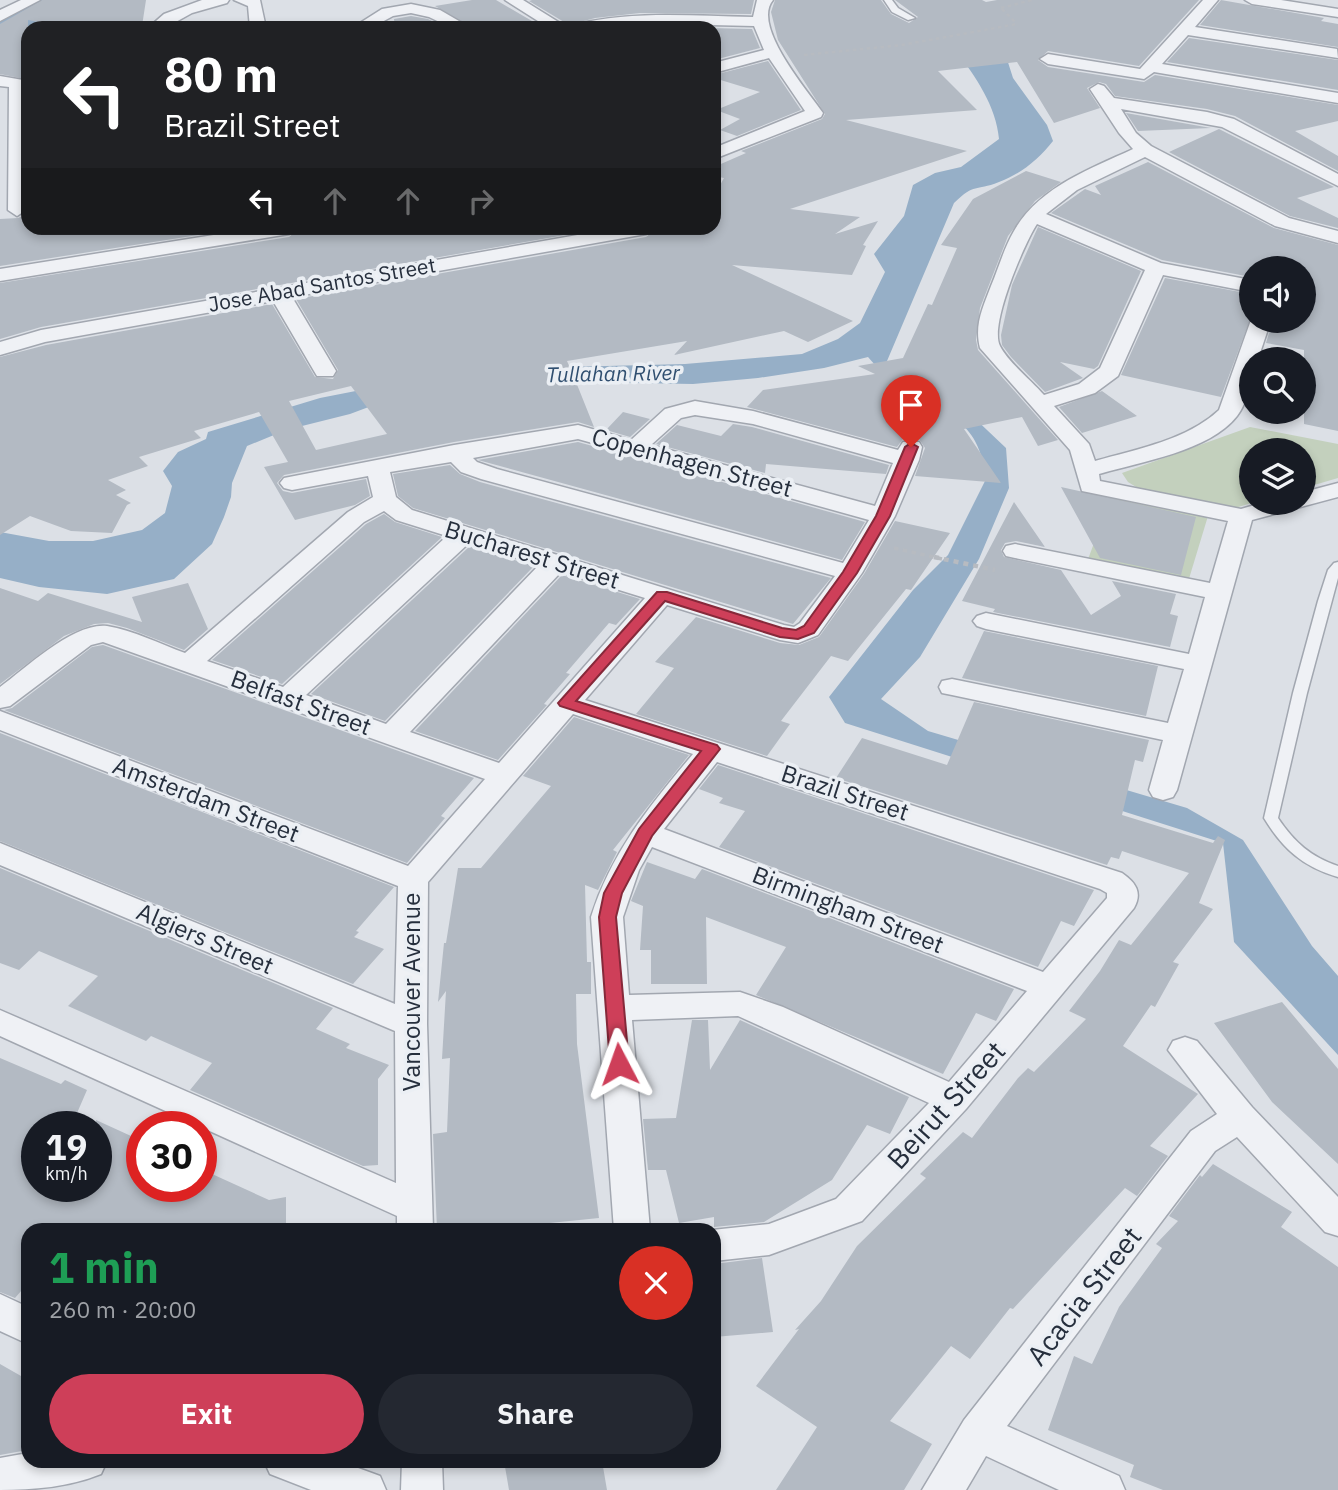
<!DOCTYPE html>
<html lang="en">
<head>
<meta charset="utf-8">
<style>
	body { margin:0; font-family:"IBM Plex Sans",sans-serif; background:#242831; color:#f1f3f6; height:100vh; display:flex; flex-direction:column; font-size:26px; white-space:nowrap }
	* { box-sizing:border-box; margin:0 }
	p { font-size:23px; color:#9ea1a6 }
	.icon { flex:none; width:38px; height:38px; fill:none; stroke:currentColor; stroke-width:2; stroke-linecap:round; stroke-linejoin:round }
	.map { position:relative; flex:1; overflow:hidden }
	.details { position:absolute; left:21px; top:1223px; width:700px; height:245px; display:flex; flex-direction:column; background:#171b24; border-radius:21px; box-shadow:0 4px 10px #0003 }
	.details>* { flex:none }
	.guide { position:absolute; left:21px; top:21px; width:700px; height:214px; border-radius:21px; box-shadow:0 4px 10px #0003; background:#202124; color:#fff; overflow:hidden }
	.controls { position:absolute; left:1239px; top:256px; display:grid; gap:14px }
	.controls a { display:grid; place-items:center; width:77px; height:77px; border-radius:50%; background:#171b24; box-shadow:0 4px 10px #0003; font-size:35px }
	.speed { position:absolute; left:21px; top:1111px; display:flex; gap:14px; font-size:35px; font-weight:700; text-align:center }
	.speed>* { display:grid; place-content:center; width:91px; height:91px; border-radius:50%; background:#171b24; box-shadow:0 4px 10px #0003; line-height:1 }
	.speed small { font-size:18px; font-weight:400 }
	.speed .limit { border:10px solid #d22; background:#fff; color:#111 }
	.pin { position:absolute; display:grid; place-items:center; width:60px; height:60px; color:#fff; margin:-72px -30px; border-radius:50% 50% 50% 0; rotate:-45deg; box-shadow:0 0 7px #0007 }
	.pin .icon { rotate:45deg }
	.me { position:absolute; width:77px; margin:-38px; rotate:356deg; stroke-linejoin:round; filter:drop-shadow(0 0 5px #0008) }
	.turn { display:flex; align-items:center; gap:24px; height:147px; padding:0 28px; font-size:32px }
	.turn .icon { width:91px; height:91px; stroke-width:2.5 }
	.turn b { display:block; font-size:49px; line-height:60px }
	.lanes { display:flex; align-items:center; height:66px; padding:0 28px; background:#0003; justify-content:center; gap:35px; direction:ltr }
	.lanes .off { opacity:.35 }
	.round { display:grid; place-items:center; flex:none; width:74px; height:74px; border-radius:37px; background:#242831 }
	.summary { display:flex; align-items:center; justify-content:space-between; height:119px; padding:0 28px }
	h1 { font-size:42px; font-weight:700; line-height:52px; color:#1e9e55 }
	.primary-button { display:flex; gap:14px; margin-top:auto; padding:14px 28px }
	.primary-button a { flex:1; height:80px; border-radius:42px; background:#ce3f59; color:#fff; font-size:28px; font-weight:700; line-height:80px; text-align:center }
	.primary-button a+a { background:#242831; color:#f1f3f6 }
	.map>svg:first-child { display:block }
</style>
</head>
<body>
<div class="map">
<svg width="1338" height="1490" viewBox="0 0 1338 1490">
	<rect width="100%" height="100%" fill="#dce0e6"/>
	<!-- green -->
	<path fill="#c3d0bd" d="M1250,427L1338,444V478L1304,488V450H1251V502H1255L1235,508L1141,490L1128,482L1122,473Z
		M1111,497L1208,516L1188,582L1087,562Z"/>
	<!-- water -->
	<path fill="#96afc7" d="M956,51L1005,53L1013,78L1047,125L1053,141C1039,159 1021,174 999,182C974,192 976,182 954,203L887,361L968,412L1006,448L1009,488L979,559L920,657L881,699L928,731L1187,808L1243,840L1312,946L1338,976V1055L1234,942L1223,843L845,723L829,697L913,590L948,555L987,477C972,406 946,425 899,389C888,381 878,368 868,357L824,368L758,378L693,384L517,381L390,399L350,414L286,430L247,446L232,483L231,497L224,517L212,544L174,579L107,594L39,587L0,578V532L49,541H93L142,530L165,513L172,486L163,471L178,452L206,439L208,432L320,398L422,378L567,367L685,364L802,354L838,339L860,323L885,272L874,254L904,216L913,185L935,173L961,167L999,139C996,106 976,77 956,51Z"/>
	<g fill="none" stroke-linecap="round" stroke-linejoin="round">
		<!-- river -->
		<path fill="#96afc7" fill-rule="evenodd" d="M29,0H65L41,26L0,32V12L19,10Z"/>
	</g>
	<!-- building -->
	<path fill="#b3bac3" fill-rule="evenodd" d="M42,0H146L142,26L69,28L28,20V98L25,79L0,74V24Z
		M472,0H496L544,28H473L435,6Z
		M532,0H754L751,14L640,13L595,18L569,25L529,1Z
		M775,0H881L891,14L909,23L918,17L895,0H982L986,2L997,0H1199L1139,66L1048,51L1038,60L1048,67L1144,82L1155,75L1338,105V121L1295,131L1338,156V171L1235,116L1207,109L1115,96L1106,84L1099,82L1087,88L1100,108L1054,123L1017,62L938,71L977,110L846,120L967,151L790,209L860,217L835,234L878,221L863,245L866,246L852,275L732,265L853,321L808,342L784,331L674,355L687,341L567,361L573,375L556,378L576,382L594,427L578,422L454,442L284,475L277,483L283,491L292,493L366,479L370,496L355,505L295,520L264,467L288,462L259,412L194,431L201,438L139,457L148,466L108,480L126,490L116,495L131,503L127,505L112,533L71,531L30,516L0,535V357L46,345L272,304L315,377L333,379L338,370L296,299L646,237L657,228H714V196L724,178L714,176V167L746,153L741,151L822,119L825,114L778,40L771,12ZM351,386L387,434L316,450L289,401Z
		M1221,0L1324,18L1321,21L1338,24V47L1200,25Z
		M411,16L428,19L446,28H395L394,19Z
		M668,27L752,29L760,48L714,60V28H634Z
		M1189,38L1338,60V90L1167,62Z
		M768,61L801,110L737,136L720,130L740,119L716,110L760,92L714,78V75Z
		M1126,113L1211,128L1138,131Z
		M1219,129L1334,187L1297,198L1338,218V228L1290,216L1169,152Z
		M1148,162L1274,228L1338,245V431L1304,424V350L1266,343L1273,320H1304V268H1251V277L1162,260L1051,213L1085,189L1101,195L1095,186Z
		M1026,171L1061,182L1035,201L1008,236L980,308L976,340L978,350L1058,440L1038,446L1022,417L964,429L1001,483L915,476L925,448L919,439H903L897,447L747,407L763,390L875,374L858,366L903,358L928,304L932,305L957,248L941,245L973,199Z
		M28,214V228H71L73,232L118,228H243L0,266V219L18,218Z
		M1038,227L1141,271L1098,366L1094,369L1060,362L1083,378L1045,392L1011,357L1002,345L1001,335L1012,285Z
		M300,228H605L41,327L0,339V283L289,237Z
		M1165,278L1251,294V317L1221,397L1121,375Z
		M1102,391L1137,416L1082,433L1059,407Z
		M623,412L650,419L630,437L606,430Z
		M733,424L752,427L889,465L886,474L766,464L765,473L656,444L677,425L721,436Z
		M578,442L762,493L865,522L842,560L478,460Z
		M450,465L460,474L480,482L831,578L793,624L413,508L398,496L393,474Z
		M1061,487L1196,517L1181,575L1100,558Z
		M1014,502L1045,547L1016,541L1005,543L1001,550L1004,557L1061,570L1091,615L1121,596L1112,581L1176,594L1170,614L1178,616L1170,647L993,612L995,609L962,601Z
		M384,514L395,522L442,537L282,684L212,660L366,524Z
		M895,521L950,533L911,590L906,589L848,661L831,656L781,721L790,724L767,756L636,714L674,668L655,662L696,617L780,643L799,645L819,637L864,574Z
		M470,546L534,566L385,721L311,694Z
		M562,575L640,599L616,625L609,623L566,673L570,674L544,704L547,705L498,760L415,731Z
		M188,583L208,629L184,650L127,628L108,623L94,624L64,636L0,684V588L38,601L48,593L142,622L132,597Z
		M984,631L1158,666L1146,716L962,678Z
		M103,645L474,778L441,816L445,818L407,863L4,710L12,708L92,647Z
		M974,702L1149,740L1143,762L1135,760L1122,815L1213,843L1218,836L1225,840L1199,903L1213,909L1173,962L1179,964L1155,1007L1151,1005L1123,1046L1198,1094L1150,1146L1168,1156L1137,1196L1125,1188L1013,1309L1010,1308L970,1359L951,1346L890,1421L932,1444L904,1490H776L817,1427L756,1386L799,1329L795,1330L821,1301L857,1246L926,1178L920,1174L963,1132L972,1138L1018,1078L1028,1068L1034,1072L1086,1019L1069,1011L1100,971L1119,940L1131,945L1189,873L1122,851L1119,859L1111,857L1107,865L836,778L862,738L947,765Z
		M574,717L689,755L613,850L617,852L598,890L585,885L587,962H591V994H576L577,1044L599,1218L530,1225L531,1230H437L433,1134L447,1132L450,1058L442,1059L446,991L438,1002L444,943H446L458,868H481L551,786L523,776Z
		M0,733L394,887L356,931L359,932L354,937L384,949L353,984L0,841Z
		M718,765L1094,890L1074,926L1061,921L1038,967L719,847L745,811L719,803L723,798L699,789Z
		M647,862L695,879L702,869L1014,989L996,1021L976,1013L943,1074L756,995L786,947L706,917L707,984H651V950H640L643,906L631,901Z
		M0,868L333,1008L316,1029L350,1044L346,1048L389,1065L378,1079V1165L363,1166L190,1090L212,1063L151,1036L146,1041L68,1006L98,976L39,951L19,970L0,963Z
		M1282,1002L1338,1069V1164L1272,1102L1214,1023Z
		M692,1020H708L710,1070L740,1020L909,1097L890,1134L867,1125L832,1180L764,1222L714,1227V1217L679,1223L666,1170H648L643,1119L676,1118Z
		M0,1058L61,1084L65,1080L87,1090L71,1127H37V1186H96V1120L142,1141V1186H201V1169L269,1200L286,1197V1230H28V1283L15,1298L0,1292Z
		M1213,1164L1292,1212L1281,1227L1338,1267V1490H1163L1130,1477L1134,1465L1048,1430L1074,1356L1092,1364L1119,1307L1162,1248L1156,1244L1178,1221L1169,1216L1200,1175L1202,1177Z
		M762,1258L773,1332L714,1337V1264Z
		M0,1364L28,1380L22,1451L0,1455Z
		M504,1461H602L607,1490H509Z"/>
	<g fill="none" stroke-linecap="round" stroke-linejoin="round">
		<defs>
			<path id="lane" d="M884,0H892L898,8L915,18L908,20L892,12Z
				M1338,562V578L1307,693L1278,818C1294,842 1311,857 1338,866V877C1303,867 1283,849 1264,818L1293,693L1318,601L1328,570L1334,563Z"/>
			<path id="street" d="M21,0H40L0,21V10Z
				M202,0H229L227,3L192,13L165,28H148L164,14Z
				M234,0H260L266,28H250L248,6Z
				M505,0H523L568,28H549Z
				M757,0H773C751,26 808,91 823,113L821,117L714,159V148L805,111L769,58L714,73V63L764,50L754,26L668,24L570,28L573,25C632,10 692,16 753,17Z
				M1203,0H1218L1195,27L1337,49L1338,58L1188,35L1162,64L1338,93V103L1154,72L1144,79L1048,64L1040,59L1048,54L1140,69Z
				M1245,0H1281L1338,9V17L1252,4Z
				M411,4L440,10L471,28H452L429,17L411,13L393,16L371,28H352L382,9Z
				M0,76L23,80L25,83L26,210L17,216L8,210L9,87L0,86Z
				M1098,84L1104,86L1114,98L1207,112L1234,119L1338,174V186L1222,127L1121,109L1136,133L1151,146L1289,218L1338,231V243L1275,226L1145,157L1077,190L1046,214L1161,263L1251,280V292L1163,275L1118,376L1095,393L1054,406L1089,444L1095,461C1137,449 1187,440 1219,410L1251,320H1271L1258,359H1251C1251,377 1249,401 1237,416C1210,451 1140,462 1099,474L1100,481L1241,509L1265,502H1304V492L1338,483V497L1252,520L1177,790L1173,797L1163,800L1153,797L1149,790L1163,740L952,695L942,693L939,687L942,681L952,679L1168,723L1184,669L986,629L977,626L973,621L977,616L986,613L1189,654L1205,597L1015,558L1006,556L1003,551L1006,546L1015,544L1210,583L1228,521L1082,491L1070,450L980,348C974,325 983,307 991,286C999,267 1004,248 1014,231C1039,187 1090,169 1133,149L1119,133L1090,89ZM1037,224L1145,270L1100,368L1079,384L1044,395C1032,381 1008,362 1000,346C989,325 1024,244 1037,224Z
				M257,228H298L289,234L0,281V269Z
				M617,228H655L646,234L292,297L336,371L333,376H317L314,371L273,301L45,342L0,355V342L41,330Z
				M695,401L753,411L898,450L903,442H919L922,447L919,460L895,516L862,573L818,635L798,643L780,640L667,605L585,700L1122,873C1135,882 1143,892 1134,908L966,1109L862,1221L769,1255L714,1261V1230H712L769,1224L836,1199L929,1103L738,1016L632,1020L650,1230H614L591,917C611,853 650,805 693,754L573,714L428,882L427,1024L433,1230H397V1216L0,1036V1010L396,1183L395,1031L0,865V843L395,1004L398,886L0,730V711L408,866L485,779L103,642L91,645L10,706L0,708V687C26,668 74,622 107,626C133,630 160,644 185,653L348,512L373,497L368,476L292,490L284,488L280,483L284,478L454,445L578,425L631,440L665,409ZM695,415L753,424L893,463L875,506L651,445L681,418ZM578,439L869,520L843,563L497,469L477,462L473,458ZM451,462L461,472L481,479L835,576L800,623L794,627L784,625L412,510L396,497L390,472ZM384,511L396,520L447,536L283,687L207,661L364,522ZM469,543L539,565L386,724L306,695ZM561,572L645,598L499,763L410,732ZM717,762L1100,889L1107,893V898L1043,972L664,829ZM652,847L1027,991L949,1082L783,1007L740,992L629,995L623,917L639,870Z
				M1185,1037L1197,1041L1252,1107L1338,1197V1236L1325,1232L1237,1137L1215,1151L1007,1426L1119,1476L1125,1490H1059L986,1456L966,1490H922L964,1420L1191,1131L1217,1114L1168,1050L1173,1041Z
				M0,1294L28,1307V1344L0,1331Z
				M28,1453V1461H107L101,1474C69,1487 34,1490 0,1490V1458Z
				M264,1461H339L380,1476L386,1490H311L270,1474Z
				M402,1461H442L443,1490H401Z"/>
		</defs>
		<!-- lane casing -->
		<use href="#lane" stroke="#a2a7b0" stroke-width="3"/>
		<!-- street casing -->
		<use href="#street" stroke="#a2a7b0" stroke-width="3"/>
		<!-- path-far2 -->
		<path stroke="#b7bbc1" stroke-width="2.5" stroke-dasharray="3.5 3.5" stroke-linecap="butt" d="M1001,8L1032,0
			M1002,9L1017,24
			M804,55L902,45L1017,24"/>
		<!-- path-far1 -->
		<path stroke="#b7bbc1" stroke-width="3.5" stroke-dasharray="4.5 4.5" stroke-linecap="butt" d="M894,548L942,559"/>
		<!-- path -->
		<path stroke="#b7bbc1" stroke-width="4.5" stroke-dasharray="5 5" stroke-linecap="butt" d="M934,557L995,570"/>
		<!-- lane -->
		<use href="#lane" fill="#eff1f5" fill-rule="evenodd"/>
		<!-- street -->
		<use href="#street" fill="#eff1f5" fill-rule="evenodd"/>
	</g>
	<!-- route -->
	<path fill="#ce3f59" stroke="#86293a" stroke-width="2" d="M911,443L918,447L890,516L857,573L814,633L798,639L780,637L665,601L576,701L717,745L720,749L652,836L622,893L616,917L629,1064L626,1069L619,1071L612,1069L610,1064L599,917L604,893L639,829L701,751L560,706L558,703L657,592H667L782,628L796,630L804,626L843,572L876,516L905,447Z"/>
	<g text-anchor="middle" stroke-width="7" stroke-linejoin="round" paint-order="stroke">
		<!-- far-street labels -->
		<g font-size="21" fill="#262f3d" stroke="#ebeff4">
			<text transform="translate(322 285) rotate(-10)" y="7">Jose Abad Santos Street</text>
		</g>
		<!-- far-water labels -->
		<g font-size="21" font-style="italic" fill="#304f70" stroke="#ebeff4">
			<text transform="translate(613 374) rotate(-1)" y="7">Tullahan River</text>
		</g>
		<!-- street labels -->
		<g font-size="24" fill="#262f3d" stroke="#ebeff4">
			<text transform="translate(692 463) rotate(15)" y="8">Copenhagen Street</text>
			<text transform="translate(532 555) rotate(17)" y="8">Bucharest Street</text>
			<text transform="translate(301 703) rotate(20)" y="8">Belfast Street</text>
			<text transform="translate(845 793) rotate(18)" y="8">Brazil Street</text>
			<text transform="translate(206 800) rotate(21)" y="8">Amsterdam Street</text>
			<text transform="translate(848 910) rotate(21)" y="8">Birmingham Street</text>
			<text transform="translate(205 939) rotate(23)" y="8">Algiers Street</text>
			<text transform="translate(412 992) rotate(-90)" y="8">Vancouver Avenue</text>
		</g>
		<!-- near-street labels -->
		<g font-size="28" fill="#262f3d" stroke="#ebeff4">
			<text transform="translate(946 1105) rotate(-48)" y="10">Beirut Street</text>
			<text transform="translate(1084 1296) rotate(-52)" y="10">Acacia Street</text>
		</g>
	</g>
</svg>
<div class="controls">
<a><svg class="icon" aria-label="sound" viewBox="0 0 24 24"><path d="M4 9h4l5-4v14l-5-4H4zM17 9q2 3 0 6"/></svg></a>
<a><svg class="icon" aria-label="search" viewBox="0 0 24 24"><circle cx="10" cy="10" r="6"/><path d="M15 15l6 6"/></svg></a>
<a><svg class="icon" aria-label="layers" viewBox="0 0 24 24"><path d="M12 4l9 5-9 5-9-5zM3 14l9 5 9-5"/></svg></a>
</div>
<div class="speed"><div>19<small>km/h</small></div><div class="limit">30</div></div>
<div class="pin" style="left:911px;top:447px;background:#d93025"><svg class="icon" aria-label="arrive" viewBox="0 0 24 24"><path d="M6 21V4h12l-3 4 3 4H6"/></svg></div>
<svg class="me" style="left:619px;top:1064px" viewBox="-20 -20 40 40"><path d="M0-17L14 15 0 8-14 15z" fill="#ce3f59" stroke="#fff" stroke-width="4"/></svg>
<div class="guide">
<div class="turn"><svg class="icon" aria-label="left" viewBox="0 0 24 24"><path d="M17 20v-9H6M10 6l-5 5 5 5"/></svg><div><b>80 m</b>Brazil Street</div></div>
<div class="lanes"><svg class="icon" aria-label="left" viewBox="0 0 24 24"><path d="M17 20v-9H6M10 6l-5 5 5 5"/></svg><svg class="icon off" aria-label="ahead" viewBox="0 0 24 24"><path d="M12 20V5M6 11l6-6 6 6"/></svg><svg class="icon off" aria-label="ahead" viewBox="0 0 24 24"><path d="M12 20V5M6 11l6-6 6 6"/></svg><svg class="icon off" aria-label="right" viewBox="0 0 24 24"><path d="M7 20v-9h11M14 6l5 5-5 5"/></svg></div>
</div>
<section class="details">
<div class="summary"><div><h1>1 min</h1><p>260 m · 20:00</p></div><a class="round" style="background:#d93025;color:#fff"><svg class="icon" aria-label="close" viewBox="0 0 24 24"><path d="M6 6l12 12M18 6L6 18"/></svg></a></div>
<div class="primary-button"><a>Exit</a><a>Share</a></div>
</section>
</div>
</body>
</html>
